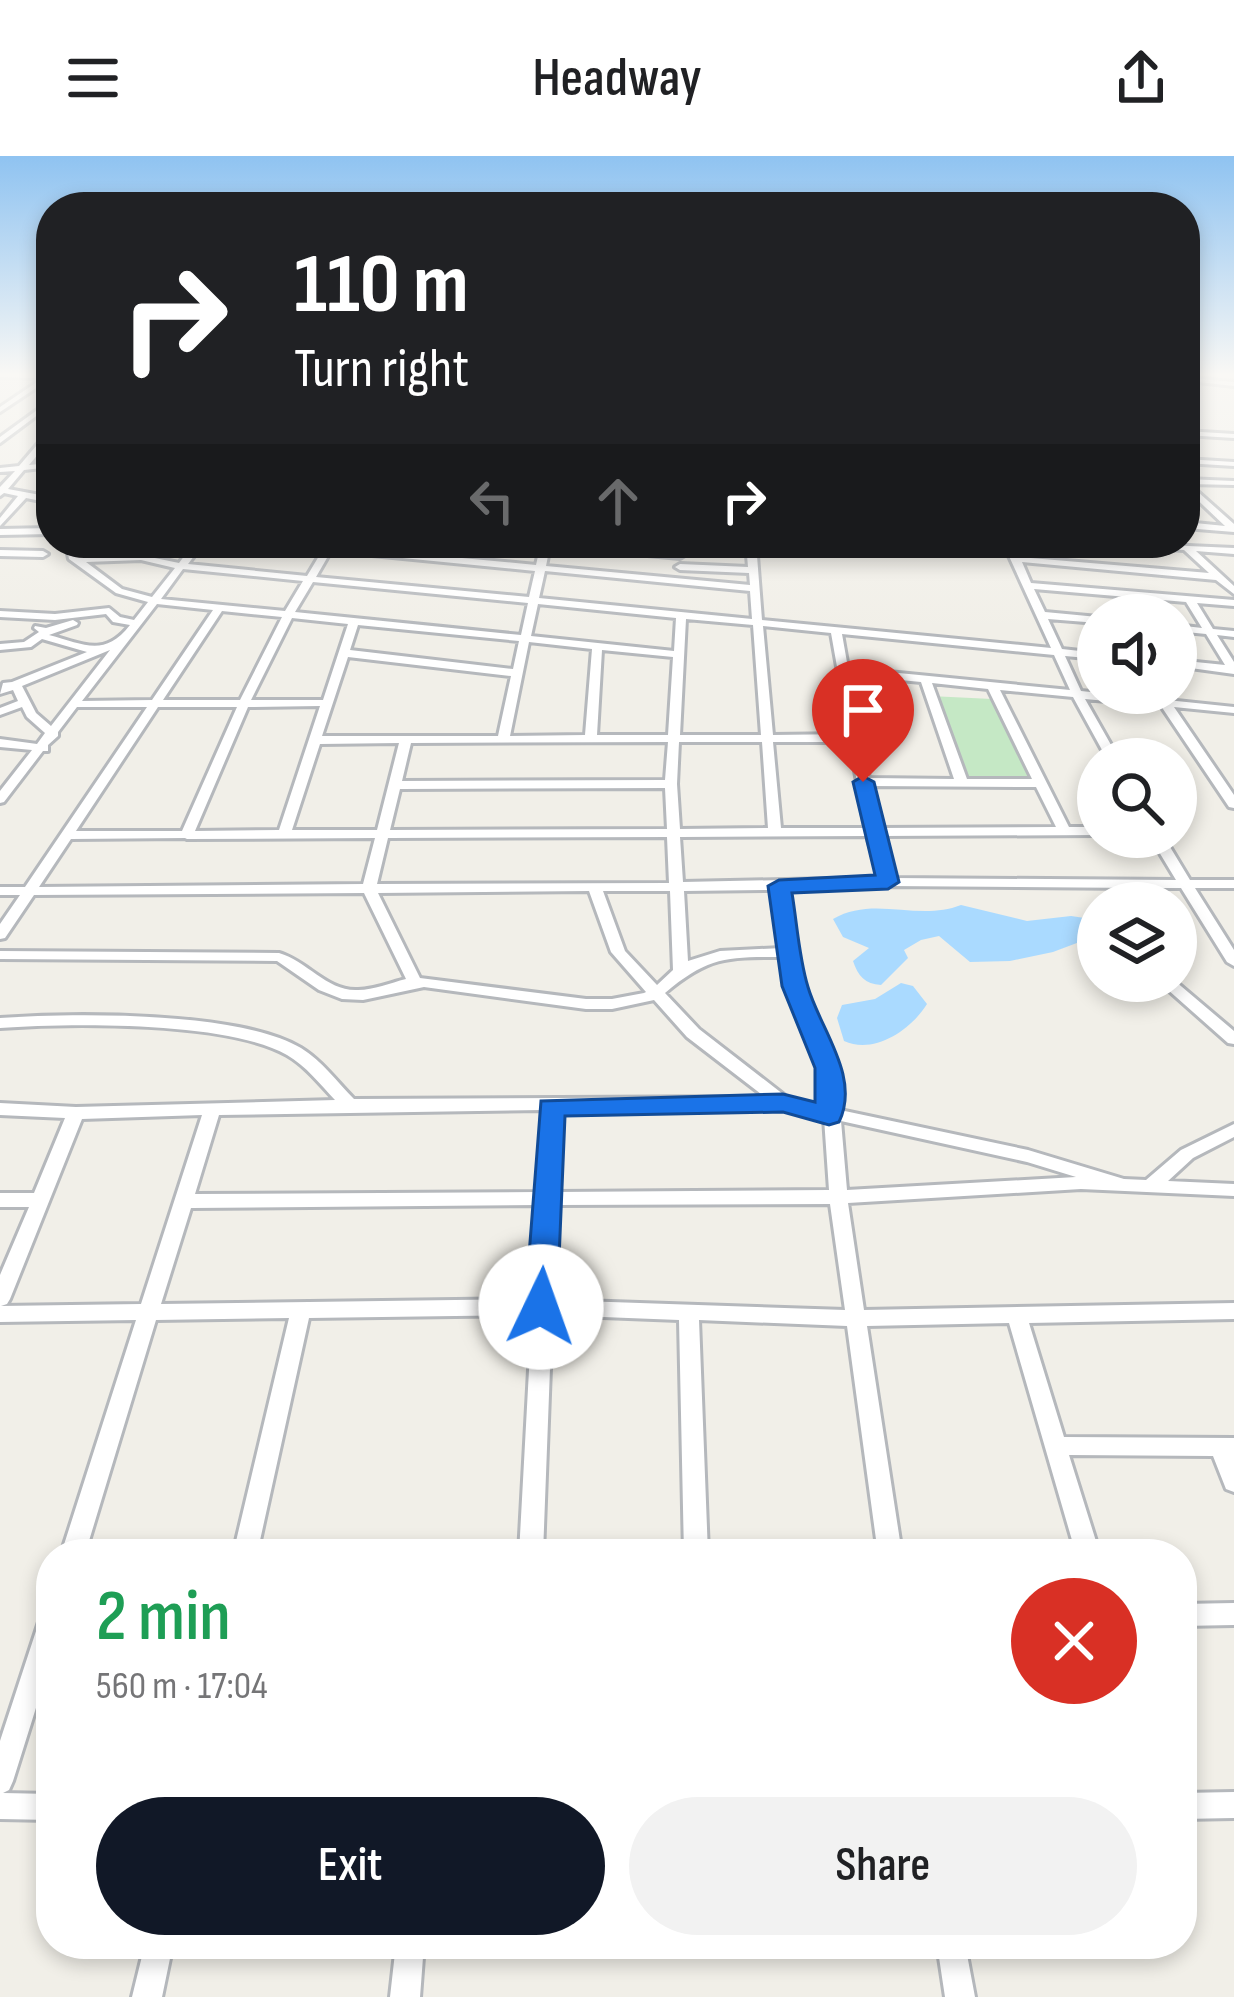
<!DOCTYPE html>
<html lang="en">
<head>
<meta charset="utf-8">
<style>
	body { margin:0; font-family:"Sofia Sans Condensed",sans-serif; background:#f2f2f2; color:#202124; height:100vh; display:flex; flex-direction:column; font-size:45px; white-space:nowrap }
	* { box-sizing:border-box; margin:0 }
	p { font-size:39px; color:#757577 }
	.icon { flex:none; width:66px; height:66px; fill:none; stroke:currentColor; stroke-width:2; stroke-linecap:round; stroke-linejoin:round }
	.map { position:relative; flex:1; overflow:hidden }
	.drawer { position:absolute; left:36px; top:1383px; width:1161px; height:420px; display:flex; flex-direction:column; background:#fff; border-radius:48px; box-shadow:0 6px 18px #0003 }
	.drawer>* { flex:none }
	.top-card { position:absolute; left:36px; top:36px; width:1164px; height:366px; border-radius:48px; box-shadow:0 6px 18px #0003; background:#202124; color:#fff; overflow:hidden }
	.fabs { position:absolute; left:1077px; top:438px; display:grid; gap:24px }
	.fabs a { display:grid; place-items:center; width:120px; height:120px; border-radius:50%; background:#fff; box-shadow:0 6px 18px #0003; font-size:60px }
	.pin { position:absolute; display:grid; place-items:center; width:102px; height:102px; color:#fff; margin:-123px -51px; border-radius:50% 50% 50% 0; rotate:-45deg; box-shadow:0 0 12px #0007 }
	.pin .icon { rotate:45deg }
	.me { position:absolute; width:132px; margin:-66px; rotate:3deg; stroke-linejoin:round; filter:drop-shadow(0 0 9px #0008) }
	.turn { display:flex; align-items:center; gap:42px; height:252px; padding:0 60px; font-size:54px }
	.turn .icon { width:156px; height:156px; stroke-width:2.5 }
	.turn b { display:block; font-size:84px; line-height:102px }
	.lanes { display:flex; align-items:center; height:114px; padding:0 60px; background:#0003; justify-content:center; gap:60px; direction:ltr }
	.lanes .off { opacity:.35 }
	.round { display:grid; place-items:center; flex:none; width:126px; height:126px; border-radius:63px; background:#f2f2f2 }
	.head { display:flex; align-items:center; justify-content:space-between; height:204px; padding:0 60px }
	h1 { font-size:72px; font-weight:600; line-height:90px; color:#1e9e55 }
	.button { display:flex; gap:24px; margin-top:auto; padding:24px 60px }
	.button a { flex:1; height:138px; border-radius:72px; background:#111827; color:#fff; font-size:48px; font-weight:600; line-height:138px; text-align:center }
	.button a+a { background:#f2f2f2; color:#202124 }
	header { display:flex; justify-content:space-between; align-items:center; height:156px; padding:0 60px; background:#fff; font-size:54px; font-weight:600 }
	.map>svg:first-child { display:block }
</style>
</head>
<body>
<header><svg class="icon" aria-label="menu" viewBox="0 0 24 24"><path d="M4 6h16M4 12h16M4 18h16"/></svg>Headway<svg class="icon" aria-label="share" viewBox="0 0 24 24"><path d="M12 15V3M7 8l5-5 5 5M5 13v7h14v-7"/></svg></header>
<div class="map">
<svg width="1234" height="1841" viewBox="0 0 1234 1841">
	<rect width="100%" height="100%" fill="#f1efe8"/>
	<!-- green -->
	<path fill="#c5e8c5" d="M930,540L992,543L1034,626H956Z"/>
	<!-- water -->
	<path fill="#aadaff" d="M961,749L1027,765L1071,760L1098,764V779L1053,796L1010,805L970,806L939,780L921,784L904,794L908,802L881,829C865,828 858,820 853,805L869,792L843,781L833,763C874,739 918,766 961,749Z
		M901,827L913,830L927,848C911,874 874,899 844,885L837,862L842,849L875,843Z"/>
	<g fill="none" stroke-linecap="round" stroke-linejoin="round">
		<defs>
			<path id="minor" d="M0,217L50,218L51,222L0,256V251L43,222L0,221Z
				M1200,223L1234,226V230L1198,226Z
				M51,244V249L0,287V281Z
				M1185,275L1234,278V282L1185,279Z
				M48,276H51V283L29,309L51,307V311L24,314L8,333L51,341V347L26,342L0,370V362L18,340L4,337L0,340V331L15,315L0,316V312L19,310Z
				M1185,303L1234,306V310L1185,307Z
				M1185,323L1234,325V329L1189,328L1234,368V376L1185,372V366L1225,370L1185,332Z
				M51,372V378L0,379V373Z
				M66,387H76L78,401L142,398L146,387H156L150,401L179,407L194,387H204L188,408L307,420L322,395L271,390L266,387L325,389L336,387L334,390L536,409L541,387H580L680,396L685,399L680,402L550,390L546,410L750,429L749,417L680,414L675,411L680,408L748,411L746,387H756L762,464L1051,492L1003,387H1013L1019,401L1209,417L1184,394L1124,390L1119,387L1234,392V398L1196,395L1234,430V438L1216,424L1022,406L1031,427L1234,444V450L1197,447L1213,473L1234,475V481L1217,479L1234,506V518L1176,510V504L1225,509L1206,478L1176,475V469L1202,472L1186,446L1034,433L1045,456L1098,461V467L1048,463L1062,493L1098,497V503L1065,500L1081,535L1234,551V557L1174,551L1234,639V652L1229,651L1161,550L1085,543L1119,603H1107L1073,541L1000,534L1069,671H1098V679L880,680L894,722L1176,724L1150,681H1164L1190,724H1234V732H1195L1234,794V810L1227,806L1181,732H1159L1132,747H1115L1140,732L888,730L787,734L803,830L837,912L840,954L1028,994L1124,1023L1146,1024L1181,994L1234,968V981L1193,1002L1168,1025L1234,1028V1040L1081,1033L848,1047L864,1154L1234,1147V1163L1029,1167L1064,1281L1234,1282V1336L1226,1333L1213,1300L1069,1299L1100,1398H1076L1009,1167L867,1170L902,1398H878L847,1170L699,1164L708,1398H684L679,1164L552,1159L543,1398H519L532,1159L309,1162L257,1398H233L289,1162L156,1164L85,1398H61L136,1164L0,1166V1119L29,1051H0V1037H34L65,962L0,959V947L76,951L335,944C320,928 306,910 287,899C228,865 69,867 0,872V862C72,857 240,855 301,892C322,905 337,926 354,943L765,941L687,881L654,844L612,853H586L424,831L363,844L342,843L319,834L277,805L0,803V795L279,797C307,805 328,836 358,834C374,834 390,827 406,823L364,737L34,739L5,782L0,783V768L20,739H0V731H25L147,551H77L58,576V580L48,589V595H43L4,646L0,647V635L32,594L0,591V583L37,588L45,577L27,561L22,551L0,559V552L18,545L13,534L0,538L3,527L12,526L87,496L42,483L31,491L0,494V488L24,486L39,476L34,472L35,470L46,472L73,464L78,467L77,469L49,479C84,488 104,502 130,469L113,466L106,458L55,464L0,461V455L55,458L109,452L120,461L134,464L148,446L116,437L69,403ZM331,395L535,415L529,441L316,421ZM141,404L175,412L152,441L122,433L86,406ZM183,413L303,425L285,455L161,443ZM545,415L750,435L752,463L539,442ZM313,426L528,447L521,479L295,456ZM157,448L213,454L152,544L82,545ZM538,448L676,462L674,495L531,480ZM222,455L282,461L240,544H163ZM292,462L348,468L323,544H251ZM686,463L753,469L761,579H680ZM358,469L519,485L513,513L350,494ZM763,470L831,477L849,578L773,579ZM842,478L1054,499L1070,534L848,512ZM529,486L592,493L585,579L510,580ZM110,494L51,570L36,557L22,530ZM602,494L673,501L668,579H597ZM348,501L511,520L498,580H322ZM849,519L921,526L954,623L869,622ZM932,527L988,533L1032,623H967ZM320,550L279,674L195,675L248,551ZM158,551H237L182,675H76ZM668,586L665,624L402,625L411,587ZM679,586H762L768,672L680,673L677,628ZM773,586H850L865,672H781ZM399,587L377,674H292L320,588ZM870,630L1036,631L1056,671L878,672ZM665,632L667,673L390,674L400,633ZM867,680L880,722L683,726L680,681ZM667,681L669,727L377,728L388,682ZM185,682L187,683L375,682L363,728L39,731L71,683ZM773,734L782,792L720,795L688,805L684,735ZM589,735L611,796L646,836L644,837L612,843H586L420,822L378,737ZM603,735H670L673,814L657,829L625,795ZM783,801L787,830L821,912L823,950L788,942L699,873L665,837C709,800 727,801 783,801ZM783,953L824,962L829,1034L556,1036L559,954ZM542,954L538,1036L195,1038L219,959ZM202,959L141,1148L1,1150L7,1148L10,1143L82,963ZM841,965L1027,1006L1076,1021L847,1034ZM830,1048L845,1154L552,1144L556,1049ZM537,1049L533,1143L161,1148L191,1052Z
				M0,394L43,395L48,398L43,401L0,400Z
				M1158,825H1175L1234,875V888L1228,887Z
				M1234,1447V1469L1182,1470V1448Z
				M51,1455V1504L13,1625L9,1634L3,1637L51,1638V1664L0,1663V1585L39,1466L42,1458Z
				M1234,1636V1662L1182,1663V1637Z
				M145,1788H173L162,1841H132Z
				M396,1788H424L420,1841H390Z
				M937,1788H965L975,1841H945Z"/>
		</defs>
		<!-- minor casing -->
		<use href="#minor" stroke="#b5b8bc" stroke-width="6"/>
		<!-- minor -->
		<use href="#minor" fill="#fff" fill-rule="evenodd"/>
	</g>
	<!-- sky -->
	<linearGradient id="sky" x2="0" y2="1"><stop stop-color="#8fc3f1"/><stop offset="0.46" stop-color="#f9f8f5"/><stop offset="1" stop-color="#f9f8f5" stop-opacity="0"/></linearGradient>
	<rect width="1234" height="475" fill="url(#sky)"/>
	<!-- route -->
	<path fill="#1a73e8" stroke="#114b97" stroke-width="3" d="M863,620L874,626L899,726L888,733L792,737C797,767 799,802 808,831C820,873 861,921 839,966L829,969L783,956L565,960L557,1151L552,1160L541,1164L529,1160L525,1151L541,945L783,938L815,946V912L782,830L768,730L779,724L875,719L853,626Z"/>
</svg>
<div class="fabs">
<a><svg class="icon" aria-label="sound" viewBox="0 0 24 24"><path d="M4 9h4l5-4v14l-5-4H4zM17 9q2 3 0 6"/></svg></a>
<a><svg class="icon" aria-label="search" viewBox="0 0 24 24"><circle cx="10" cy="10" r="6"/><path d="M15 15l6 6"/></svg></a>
<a><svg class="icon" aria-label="layers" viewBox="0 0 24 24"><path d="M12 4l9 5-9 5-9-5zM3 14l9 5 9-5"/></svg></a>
</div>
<div class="pin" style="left:863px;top:626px;background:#d93025"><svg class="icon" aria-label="arrive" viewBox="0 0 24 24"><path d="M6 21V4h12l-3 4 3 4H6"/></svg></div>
<svg class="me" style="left:541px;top:1151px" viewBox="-20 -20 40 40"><circle r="19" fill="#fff"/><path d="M0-13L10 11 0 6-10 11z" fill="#1a73e8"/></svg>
<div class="top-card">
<div class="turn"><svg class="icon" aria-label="right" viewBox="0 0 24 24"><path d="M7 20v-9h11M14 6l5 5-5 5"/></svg><div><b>110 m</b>Turn right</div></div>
<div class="lanes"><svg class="icon off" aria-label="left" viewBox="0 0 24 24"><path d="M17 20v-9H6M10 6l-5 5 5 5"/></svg><svg class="icon off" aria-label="ahead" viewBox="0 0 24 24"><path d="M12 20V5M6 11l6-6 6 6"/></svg><svg class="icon" aria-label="right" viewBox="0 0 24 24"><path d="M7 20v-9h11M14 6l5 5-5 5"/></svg></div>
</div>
<section class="drawer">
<div class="head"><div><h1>2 min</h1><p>560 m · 17:04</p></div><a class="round" style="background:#d93025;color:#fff"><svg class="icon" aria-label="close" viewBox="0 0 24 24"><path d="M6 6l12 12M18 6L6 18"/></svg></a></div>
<div class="button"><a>Exit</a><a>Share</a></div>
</section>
</div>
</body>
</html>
